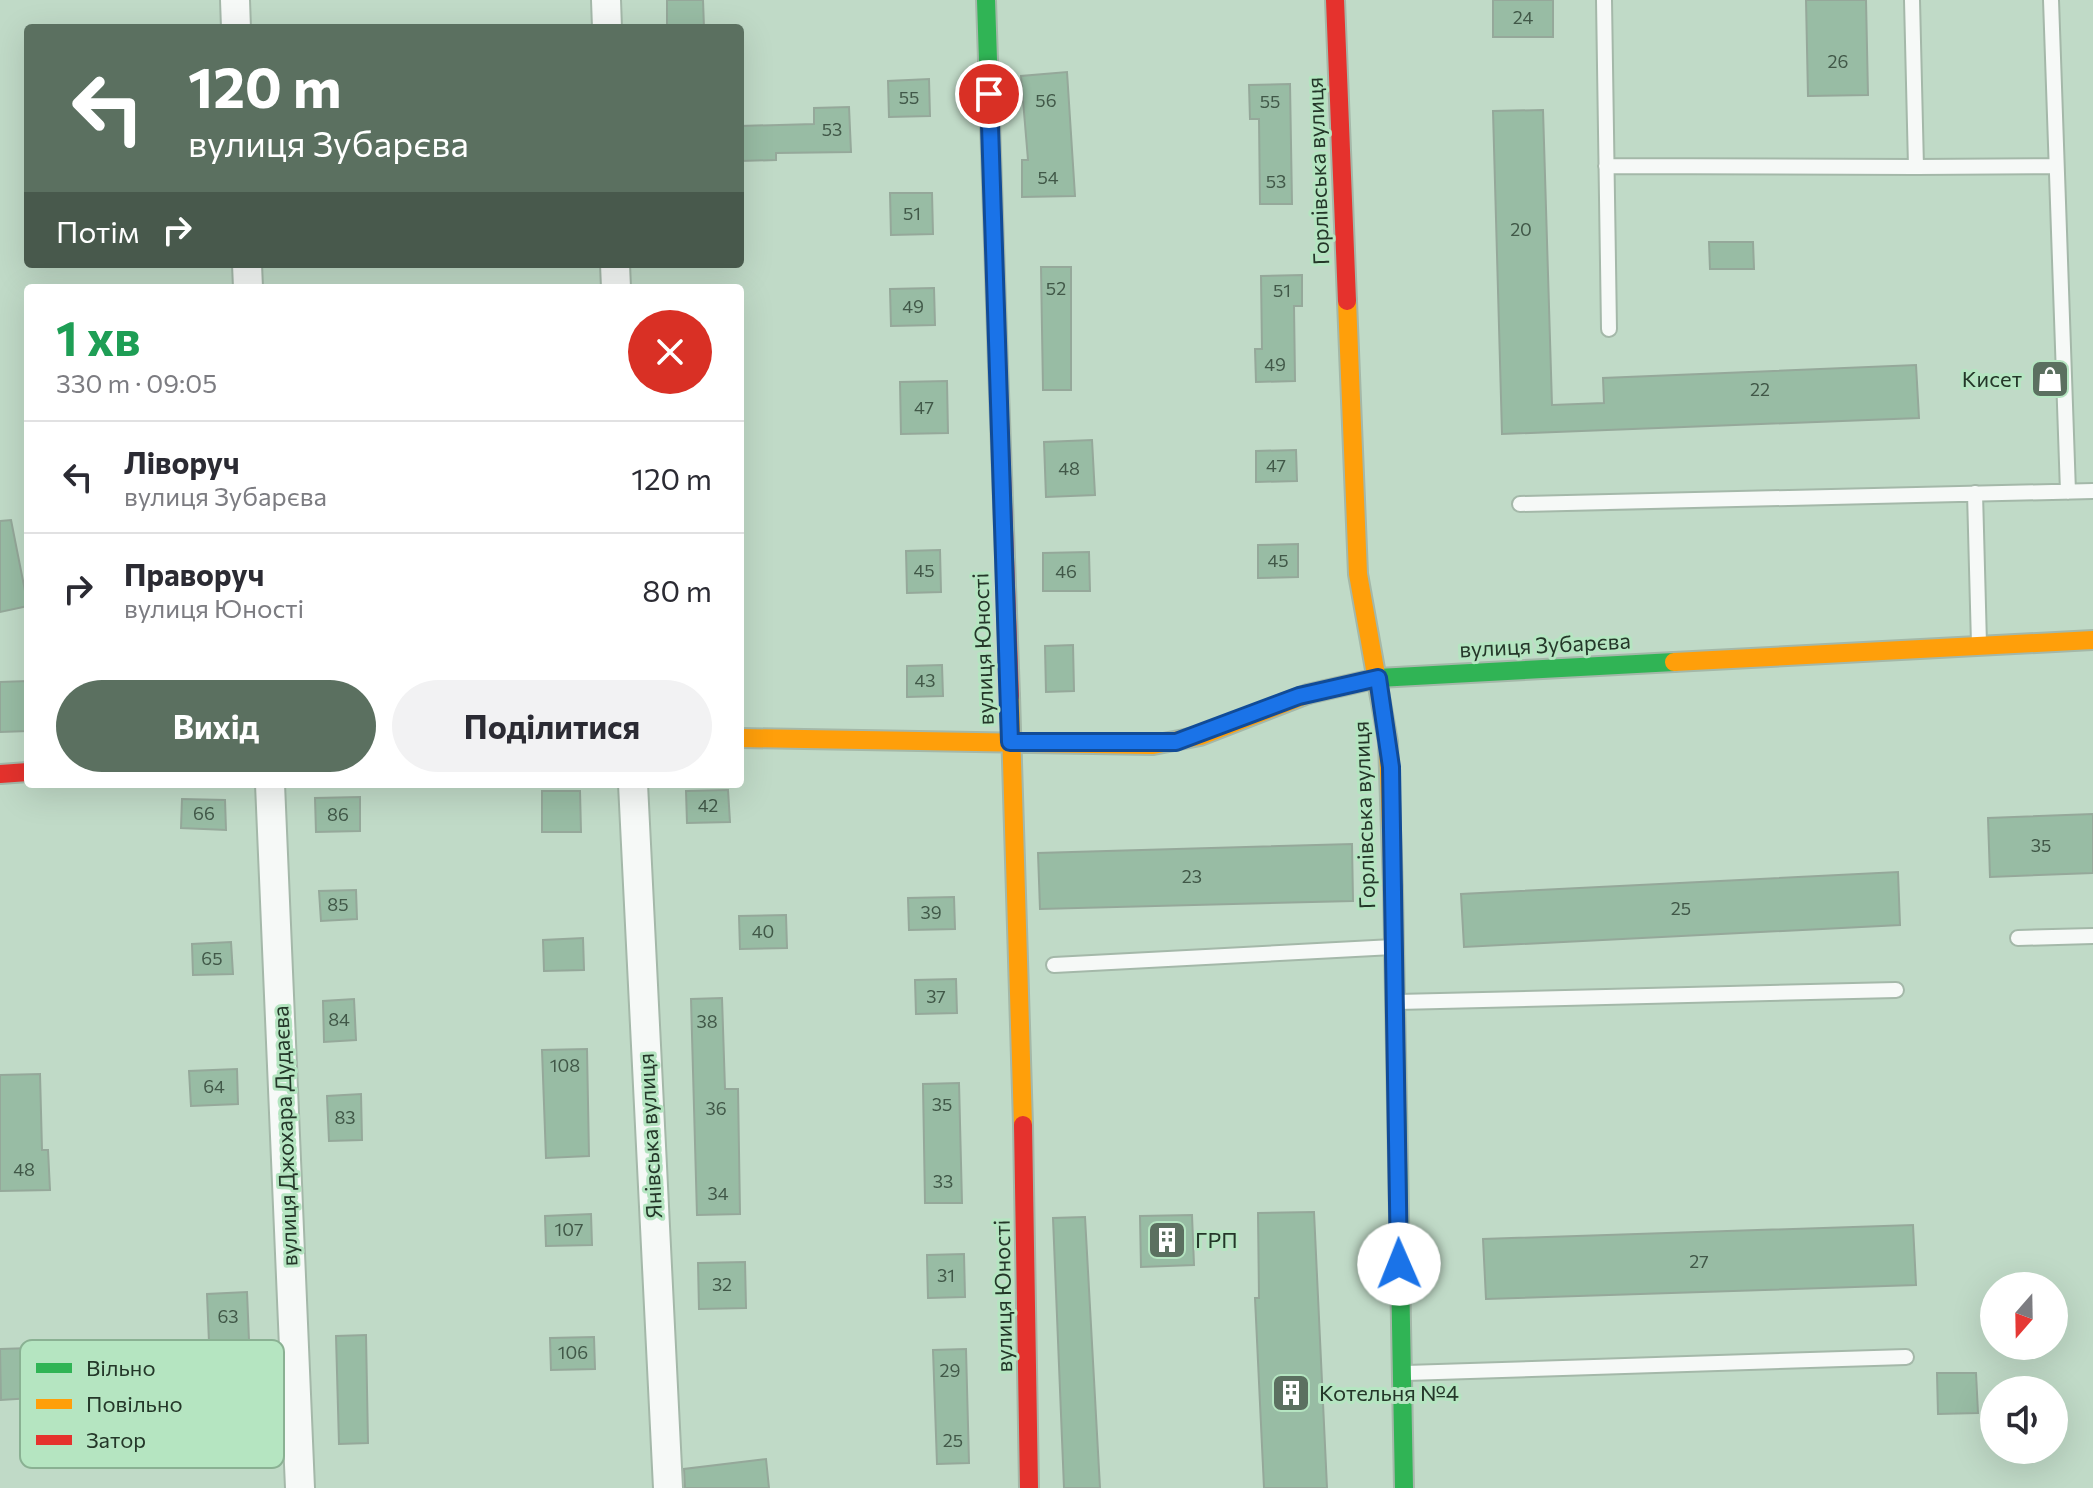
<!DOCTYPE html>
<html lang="uk">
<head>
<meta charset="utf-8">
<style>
	body { margin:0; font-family:Commissioner,sans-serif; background:#f2f2f3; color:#2b2b33; height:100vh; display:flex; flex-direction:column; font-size:30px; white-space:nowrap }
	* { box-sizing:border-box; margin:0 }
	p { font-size:26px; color:#7c7c81 }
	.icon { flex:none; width:44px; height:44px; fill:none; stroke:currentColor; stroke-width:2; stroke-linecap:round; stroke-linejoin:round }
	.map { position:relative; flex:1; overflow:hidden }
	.details { position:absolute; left:24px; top:284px; width:720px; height:504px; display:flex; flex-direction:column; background:#fff; border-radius:8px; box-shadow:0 8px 32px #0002 }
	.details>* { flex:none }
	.top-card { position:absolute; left:24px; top:24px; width:720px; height:244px; border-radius:8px; box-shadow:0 8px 32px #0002; background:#5b7060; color:#fff; overflow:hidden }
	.needle { width:52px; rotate:200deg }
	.tools { position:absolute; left:1980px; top:1272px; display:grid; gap:16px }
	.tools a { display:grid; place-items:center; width:88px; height:88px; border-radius:50%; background:#fff; box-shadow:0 8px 32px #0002; font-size:40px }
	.pin { position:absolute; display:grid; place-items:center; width:68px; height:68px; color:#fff; margin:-34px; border:4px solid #fff; border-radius:50%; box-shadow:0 2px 8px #0007 }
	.me { position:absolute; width:88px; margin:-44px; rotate:359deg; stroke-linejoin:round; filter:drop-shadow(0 0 6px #0008) }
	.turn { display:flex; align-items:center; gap:28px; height:168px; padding:0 32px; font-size:36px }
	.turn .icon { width:104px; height:104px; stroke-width:2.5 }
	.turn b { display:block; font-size:56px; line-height:68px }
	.then { display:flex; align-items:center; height:76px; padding:0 32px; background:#0003; gap:16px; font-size:30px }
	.round { display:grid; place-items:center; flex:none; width:84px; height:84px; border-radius:42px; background:#f2f2f3 }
	.summary { display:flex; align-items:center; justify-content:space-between; height:136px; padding:0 32px }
	h1 { font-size:48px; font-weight:700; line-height:60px; color:#1e9e55 }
	.action { display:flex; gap:16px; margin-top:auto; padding:16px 32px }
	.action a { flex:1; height:92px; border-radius:48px; background:#5b7060; color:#fff; font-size:32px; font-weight:700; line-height:92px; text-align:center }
	.action a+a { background:#f2f2f3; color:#2b2b33 }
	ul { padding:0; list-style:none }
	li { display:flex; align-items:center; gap:24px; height:112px; padding:0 32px; border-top:2px solid #e1e1e2 }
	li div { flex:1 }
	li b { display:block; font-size:30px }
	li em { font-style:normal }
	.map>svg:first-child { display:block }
</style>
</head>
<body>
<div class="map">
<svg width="2093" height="1488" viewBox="0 0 2093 1488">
	<rect width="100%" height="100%" fill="#c0dac7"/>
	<!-- building -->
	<path fill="#98bca4" stroke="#95a89a" stroke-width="2" d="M667,0H703L704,28H667Z
		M1493,0H1553V37H1493Z
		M1806,0H1866L1868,95L1808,96Z
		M1067,72L1075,196L1022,197V160H1028L1021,76Z
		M929,79L930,116L889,117L888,81Z
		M1290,84L1292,204H1260L1259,119H1250L1249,85Z
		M849,107L851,152L776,153V160L740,161V126L814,124V108Z
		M1543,110L1552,405L1604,403L1603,378L1916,365L1919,418L1502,434L1493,111Z
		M890,193H932L933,234L891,235Z
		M1709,242H1753L1754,269H1710Z
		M1041,267H1071V390H1043Z
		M1302,275V306H1294L1295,381L1256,382L1255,349H1262L1261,276Z
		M934,288L935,325L891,326L890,289Z
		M947,381L948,433L901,434L900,382Z
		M1092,440L1095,495L1046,497L1044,442Z
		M1296,450L1297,481L1256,482V451Z
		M11,520L28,606L0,612V521Z
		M1298,544V577L1258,578V545Z
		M940,550L941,592L907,593L906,551Z
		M1089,552L1090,591H1043V553Z
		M1073,645L1074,691L1046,692L1045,646Z
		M942,665L943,696L907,697V666Z
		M28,681V731L0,732V682Z
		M728,790L730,822L687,823L686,791Z
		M542,791H580L581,832H542Z
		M360,797V831L316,832L315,798Z
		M182,799L225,800L226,830L181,828Z
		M2093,814V873L1990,877L1988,818Z
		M1352,844L1353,901L1040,909L1038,853Z
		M1898,872L1900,925L1464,947L1461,894Z
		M356,890L357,919L321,921L319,891Z
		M954,897L955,929L909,930L908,898Z
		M786,915L787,948L740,949L739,916Z
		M583,938L584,970L544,971L543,940Z
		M231,942L233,974L193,975L192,944Z
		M956,979L957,1013L916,1014L915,980Z
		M722,998L725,1089H738L740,1214L697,1215L691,999Z
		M354,999L356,1040L324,1042L323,1001Z
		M587,1049L589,1156L546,1158L542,1050Z
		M237,1069L238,1104L191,1106L189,1071Z
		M40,1074L42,1150H48L50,1190L0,1191V1075Z
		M959,1083L962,1203H925L923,1084Z
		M361,1094L362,1140L329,1141L327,1096Z
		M1314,1212L1327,1488H1264L1255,1298H1259L1258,1213Z
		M591,1214L592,1245L546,1246L545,1216Z
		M1192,1215L1194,1265L1141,1267L1140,1216Z
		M1085,1217L1100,1488H1064L1053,1218Z
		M1913,1225L1916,1285L1486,1299L1483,1239Z
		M964,1254L965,1297L928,1298L927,1255Z
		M745,1262L746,1308L699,1309L698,1263Z
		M247,1292L249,1340L209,1342L207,1294Z
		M366,1335L368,1443L339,1444L336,1336Z
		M594,1337L595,1369L551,1370L550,1338Z
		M30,1348L32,1398L1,1400L0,1349Z
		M966,1349L969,1463L937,1464L933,1350Z
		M1937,1373H1976L1978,1413L1938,1414Z
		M766,1459L769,1488H685L684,1469Z"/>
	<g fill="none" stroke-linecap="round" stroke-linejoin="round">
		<defs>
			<path id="lane" d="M1604,0L1609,329
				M1912,0L1916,167L2056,166
				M2051,0L2068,492
				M1606,166L1916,167
				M1975,493L1979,644
				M1520,504L2093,491
				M2018,938L2093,936
				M1054,965L1393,947
				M1397,1002L1896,990
				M1406,1373L1906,1357"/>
			<path id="street" d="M235,0L236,28
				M606,0L607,28
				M247,264L248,288
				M615,264L616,288
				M270,784L300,1488
				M633,784L668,1488"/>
			<path id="fast" d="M986,0L998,364
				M1308,694L1378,678L1674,662
				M1393,888L1404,1488"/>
			<path id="slow" d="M1347,301L1358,574L1388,742L1393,888
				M1674,662L2093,640
				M1010,696L1023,1125
				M740,738L1153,745L1200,736L1308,694"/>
			<path id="jam" d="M1335,0L1347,301
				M998,364L1010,696
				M0,774L28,772
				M1023,1125L1029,1488"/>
		</defs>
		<!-- lane casing -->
		<use href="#lane" stroke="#a4b8a9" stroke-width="18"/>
		<!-- street casing -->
		<use href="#street" stroke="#a4b8a9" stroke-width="32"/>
		<!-- fast casing -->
		<use href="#fast" stroke="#a4b8a9" stroke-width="22"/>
		<!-- slow casing -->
		<use href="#slow" stroke="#a4b8a9" stroke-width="22"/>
		<!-- jam casing -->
		<use href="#jam" stroke="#a4b8a9" stroke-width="22"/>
		<!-- lane -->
		<use href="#lane" stroke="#f6f9f7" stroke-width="14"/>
		<!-- street -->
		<use href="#street" stroke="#f6f9f7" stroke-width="28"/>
		<!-- fast -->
		<use href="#fast" stroke="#30b455" stroke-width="18"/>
		<!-- slow -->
		<use href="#slow" stroke="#ff9f0a" stroke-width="18"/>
		<!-- jam -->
		<use href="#jam" stroke="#e5322d" stroke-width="18"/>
	</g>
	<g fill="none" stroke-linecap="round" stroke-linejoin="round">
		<defs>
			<path id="route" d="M989,94L1010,742H1176L1299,696L1378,678L1391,767L1399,1264"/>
		</defs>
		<!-- route casing -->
		<use href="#route" stroke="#114b97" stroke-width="20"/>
		<!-- route -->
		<use href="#route" stroke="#1a73e8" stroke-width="14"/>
	</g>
	<!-- icons -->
	<defs>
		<symbol id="shop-square" viewBox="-11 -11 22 22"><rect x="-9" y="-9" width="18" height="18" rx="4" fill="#5b7060" stroke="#b5e5c1"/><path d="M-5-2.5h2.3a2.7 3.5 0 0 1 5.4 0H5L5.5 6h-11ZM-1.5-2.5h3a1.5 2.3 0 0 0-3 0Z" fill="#fff"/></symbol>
		<symbol id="building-square" viewBox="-11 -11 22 22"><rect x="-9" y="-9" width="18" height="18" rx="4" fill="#5b7060" stroke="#b5e5c1"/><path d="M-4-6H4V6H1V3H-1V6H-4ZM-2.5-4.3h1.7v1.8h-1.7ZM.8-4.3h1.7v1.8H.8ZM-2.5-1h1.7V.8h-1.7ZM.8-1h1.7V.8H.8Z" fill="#fff"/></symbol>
	</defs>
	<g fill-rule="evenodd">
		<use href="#shop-square" x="2028" y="357" width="44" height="44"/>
		<use href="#building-square" x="1145" y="1218" width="44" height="44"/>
		<use href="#building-square" x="1269" y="1371" width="44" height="44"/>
	</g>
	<g text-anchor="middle" stroke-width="6" stroke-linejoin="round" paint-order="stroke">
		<!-- number labels -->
		<g font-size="18" fill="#415848">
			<text x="1523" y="24">24</text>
			<text x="1838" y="68">26</text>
			<text x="909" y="104">55</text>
			<text x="1046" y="107">56</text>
			<text x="1270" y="108">55</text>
			<text x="832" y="136">53</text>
			<text x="1048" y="184">54</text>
			<text x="1276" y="188">53</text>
			<text x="912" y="220">51</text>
			<text x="1521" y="236">20</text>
			<text x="1056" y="295">52</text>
			<text x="1282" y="297">51</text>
			<text x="913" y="313">49</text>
			<text x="1275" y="371">49</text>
			<text x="1760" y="396">22</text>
			<text x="924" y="414">47</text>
			<text x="1276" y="472">47</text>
			<text x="1069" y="475">48</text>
			<text x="1278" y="567">45</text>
			<text x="924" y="577">45</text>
			<text x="1066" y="578">46</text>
			<text x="925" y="687">43</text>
			<text x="708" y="812">42</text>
			<text x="204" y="820">66</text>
			<text x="338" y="821">86</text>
			<text x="2041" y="852">35</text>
			<text x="1192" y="883">23</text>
			<text x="338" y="911">85</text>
			<text x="1681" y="915">25</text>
			<text x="931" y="919">39</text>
			<text x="763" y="938">40</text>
			<text x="212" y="965">65</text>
			<text x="936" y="1003">37</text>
			<text x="339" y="1026">84</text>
			<text x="707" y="1028">38</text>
			<text x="565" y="1072">108</text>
			<text x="214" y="1093">64</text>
			<text x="942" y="1111">35</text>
			<text x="716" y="1115">36</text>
			<text x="345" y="1124">83</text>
			<text x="24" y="1176">48</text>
			<text x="943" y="1188">33</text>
			<text x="718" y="1200">34</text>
			<text x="569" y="1236">107</text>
			<text x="1699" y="1268">27</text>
			<text x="946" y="1282">31</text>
			<text x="722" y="1291">32</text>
			<text x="228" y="1323">63</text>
			<text x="573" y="1359">106</text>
			<text x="950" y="1377">29</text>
			<text x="953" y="1447">25</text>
		</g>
		<!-- street labels -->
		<g font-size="22" fill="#243729" stroke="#b5e5c1">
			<text transform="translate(1318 171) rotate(-92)" y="8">Горлівська вулиця</text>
			<text transform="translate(1545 645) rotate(-3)" y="8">вулиця Зубарєва</text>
			<text transform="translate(983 649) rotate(-92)" y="8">вулиця Юності</text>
			<text transform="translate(1364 815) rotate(-92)" y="8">Горлівська вулиця</text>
			<text transform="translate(285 1136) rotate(-92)" y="8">вулиця Джохара Дудаєва</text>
			<text transform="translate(650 1136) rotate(-93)" y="8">Янівська вулиця</text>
			<text transform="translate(1003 1296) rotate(-91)" y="8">вулиця Юності</text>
		</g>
		<!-- poi labels -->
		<g font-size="22" fill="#243729" stroke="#b5e5c1" text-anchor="start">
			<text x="2022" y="387" text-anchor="end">Кисет</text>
			<text x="1195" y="1248">ГРП</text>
			<text x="1319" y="1401">Котельня №4</text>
		</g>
	</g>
	<!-- legend -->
	<rect x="20" y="1340" width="264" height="128" rx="12" fill="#b5e5c1" stroke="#8ab193" stroke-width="2"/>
	<rect x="36" y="1363" width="36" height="10" fill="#30b455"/>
	<rect x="36" y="1399" width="36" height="10" fill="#ff9f0a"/>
	<rect x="36" y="1435" width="36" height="10" fill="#e5322d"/>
	<g font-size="22" fill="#243729">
		<text x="86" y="1376">Вільно</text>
		<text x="86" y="1412">Повільно</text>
		<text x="86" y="1448">Затор</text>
	</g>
</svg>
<div class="tools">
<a><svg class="needle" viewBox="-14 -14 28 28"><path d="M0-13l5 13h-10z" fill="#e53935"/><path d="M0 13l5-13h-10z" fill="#7c7c81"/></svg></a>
<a><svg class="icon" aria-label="sound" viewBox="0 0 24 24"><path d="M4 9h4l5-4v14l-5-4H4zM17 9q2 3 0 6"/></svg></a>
</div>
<div class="pin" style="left:989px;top:94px;background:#d93025"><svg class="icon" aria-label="arrive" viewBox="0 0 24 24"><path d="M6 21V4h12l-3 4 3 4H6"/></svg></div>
<svg class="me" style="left:1399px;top:1264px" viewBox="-20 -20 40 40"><circle r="19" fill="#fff"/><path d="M0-13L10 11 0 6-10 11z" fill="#1a73e8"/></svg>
<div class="top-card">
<div class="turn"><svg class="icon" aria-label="left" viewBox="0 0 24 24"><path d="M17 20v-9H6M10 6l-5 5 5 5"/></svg><div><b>120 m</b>вулиця Зубарєва</div></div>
<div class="then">Потім<svg class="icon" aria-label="right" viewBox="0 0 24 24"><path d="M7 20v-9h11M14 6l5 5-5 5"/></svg></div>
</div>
<section class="details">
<div class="summary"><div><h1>1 хв</h1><p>330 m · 09:05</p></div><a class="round" style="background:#d93025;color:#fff"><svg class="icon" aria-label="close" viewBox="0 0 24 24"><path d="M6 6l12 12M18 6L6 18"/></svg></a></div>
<ul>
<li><svg class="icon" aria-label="left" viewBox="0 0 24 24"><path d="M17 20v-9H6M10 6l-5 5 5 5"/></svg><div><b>Ліворуч</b><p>вулиця Зубарєва</p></div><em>120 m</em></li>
<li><svg class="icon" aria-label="right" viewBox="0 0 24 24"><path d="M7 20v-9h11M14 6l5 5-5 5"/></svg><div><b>Праворуч</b><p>вулиця Юності</p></div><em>80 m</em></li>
</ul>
<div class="action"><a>Вихід</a><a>Поділитися</a></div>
</section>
</div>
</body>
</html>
